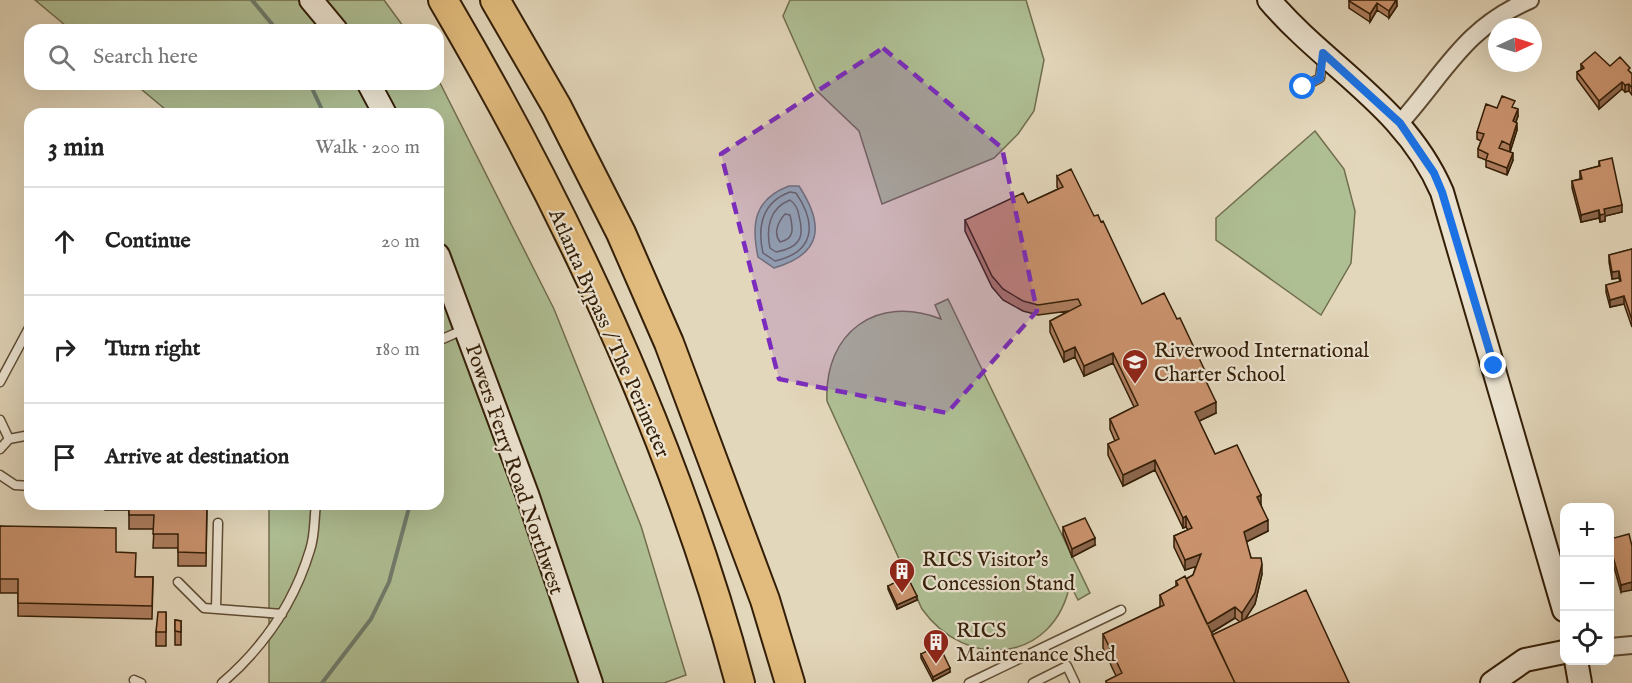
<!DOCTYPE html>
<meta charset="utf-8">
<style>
body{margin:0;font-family:"IM FELL English",serif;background:#f6f6f6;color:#222}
.controls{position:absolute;right:18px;bottom:18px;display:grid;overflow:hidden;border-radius:12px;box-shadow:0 6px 24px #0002}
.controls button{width:54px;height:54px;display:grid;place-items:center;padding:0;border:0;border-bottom:2px solid #e0e0e0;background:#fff;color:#222;font:30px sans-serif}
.compass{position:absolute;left:1488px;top:18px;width:54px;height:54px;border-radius:50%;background:#fff;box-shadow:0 6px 24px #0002;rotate:86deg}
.stop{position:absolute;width:18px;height:18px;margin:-14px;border:4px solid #1a73e8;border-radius:50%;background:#fff}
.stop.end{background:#1a73e8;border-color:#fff;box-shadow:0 2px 6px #0008}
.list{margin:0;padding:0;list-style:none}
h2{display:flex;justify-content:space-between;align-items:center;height:78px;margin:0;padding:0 24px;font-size:26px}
h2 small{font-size:20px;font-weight:400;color:#767676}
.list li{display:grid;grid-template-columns:39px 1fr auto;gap:18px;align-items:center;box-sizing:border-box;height:108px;padding:0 24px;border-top:2px solid #e0e0e0}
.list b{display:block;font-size:22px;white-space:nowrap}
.list em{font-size:20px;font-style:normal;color:#767676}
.icon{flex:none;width:33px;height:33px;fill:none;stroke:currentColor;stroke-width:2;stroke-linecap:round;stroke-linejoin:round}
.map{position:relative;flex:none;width:1632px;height:683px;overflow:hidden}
.search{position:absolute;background:#fff;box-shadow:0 6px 24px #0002;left:24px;top:24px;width:420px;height:66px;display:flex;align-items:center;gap:15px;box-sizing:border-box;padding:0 21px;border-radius:18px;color:#767676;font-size:22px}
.panel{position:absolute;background:#fff;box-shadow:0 6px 24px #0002;left:24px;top:108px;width:420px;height:402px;border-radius:18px}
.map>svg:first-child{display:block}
</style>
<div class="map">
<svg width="1632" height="683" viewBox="0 0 1632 683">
<rect width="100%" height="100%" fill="#e3d7bb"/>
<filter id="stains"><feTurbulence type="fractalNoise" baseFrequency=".00333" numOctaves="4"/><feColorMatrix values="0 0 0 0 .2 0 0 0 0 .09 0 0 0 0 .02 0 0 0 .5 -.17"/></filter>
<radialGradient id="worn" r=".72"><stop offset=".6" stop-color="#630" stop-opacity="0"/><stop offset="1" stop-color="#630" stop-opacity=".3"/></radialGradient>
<path fill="#afbf94" stroke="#716e4e" stroke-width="1.5" d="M35,0h349l22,30h-335z
M790,0h236l18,60 -10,51 -16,23 -24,24 -112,46 -23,-73 -43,-41 -33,-74z
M438,79l116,230 87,217 45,149 -22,8h-395v-179h169v-390h-267l-36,-30h303z
M1315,131l29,38 11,42 -4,52 -30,52 -105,-75v-22z
M948,299l142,294 -12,7 -8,-16c-16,79 -104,87 -148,25l-95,-208c-3,-69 50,-107 114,-82l-6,-14z"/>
<path fill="#95bab0" stroke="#6e7c6c" stroke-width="1.5" d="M789,186h10c26,40 23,68 -25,82l-16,-11c-7,-33 -4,-58 31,-71z"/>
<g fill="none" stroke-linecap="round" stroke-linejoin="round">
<path stroke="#646c5c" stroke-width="1.5" d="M790,192l6,1c21,31 19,59 -21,68l-12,-8c-6,-26 -1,-51 27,-61z
M790,200c6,4 8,9 9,16 6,22 0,32 -23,36l-6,-4c-4,-19 -1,-40 20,-48z
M785,214l5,1c3,13 5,24 -10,27 -7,-9 -2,-20 5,-28z"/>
<path stroke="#6e7c6c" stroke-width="4" d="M252,0l25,30
M310,84l14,30
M322,683l49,-64 18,-37 21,-78"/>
<g stroke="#5f4c34" stroke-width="11">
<path id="lane" d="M1303,87l17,-9 3,-22
M438,341l27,-12
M0,382l30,-56
M0,420l9,19
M0,449l9,-10 21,-4
M0,475l15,10 15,1
M178,582l26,26 78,6
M216,609l2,-86
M134,680l7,3
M222,683c42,-36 72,-80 88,-133 5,-14 4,-31 6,-46
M969,683l152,-73
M1033,683l34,-17 8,17"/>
</g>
<g stroke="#5f4c34" stroke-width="20">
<path id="street" d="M1400,123c45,-50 64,-95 130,-123
M1610,647l22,-2"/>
</g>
<g stroke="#331e07" stroke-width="26">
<path id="secondary" d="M311,0l25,30
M1269,0c58,68 136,106 173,192l122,418
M369,84l16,30
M438,255l89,239 64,189
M1576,660l4,23
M1492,683l33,-23 39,-8"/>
</g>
<g stroke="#331e07" stroke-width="32">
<path id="highway" d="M443,0c126,214 233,443 297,683
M495,0l62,107 64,126 48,110 96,257 25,83"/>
</g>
<use href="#lane" stroke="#ede5d3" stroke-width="8"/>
<use href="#street" stroke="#ede5d3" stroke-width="16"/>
<use href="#secondary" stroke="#ede5d3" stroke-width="22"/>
<use href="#highway" stroke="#e2bc7e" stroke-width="28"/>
</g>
<path fill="#ae7e5f" stroke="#331e07" stroke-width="1.5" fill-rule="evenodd" d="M1397,0v6l-8,12 -12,-8 -7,12 -21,-14v-7z
M1581,64l29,2 20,6 2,2v21l-3,-4 -4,1 -3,-3 -23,20 -22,-30v-7l4,-2z
M1497,108h18l3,8 -2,6 1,8 -7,22 3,8 -6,15 -21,-8v-7l-8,-3v-8l3,-8 -4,-2v-7z
M1599,161l23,51 -17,4v5l-5,1 -1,-4 -18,4 -9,-34v-7l8,-2v-8l19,-5z
M1057,176l37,40 48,88 65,80 9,29 -17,8 16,33 46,51 7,26 -22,11 5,16 11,16 -7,30 -10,15 104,64h-243v-2l10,-5 -13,-28v-14l57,-27v-12l16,-8v-6l10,-2 7,-4 3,-9 -11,4 -11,-23v-11l14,-6 -2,-3 -3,1 -28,-58 -32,16 -15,-31v-11l7,-3 -5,-12v-10l24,-12 -21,-44 -29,13 -9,-19 -11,5 -14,-30v-11l19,-10 -31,4 -15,-4 -20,-11 -11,-13 -27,-56v-11l63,-17 30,-14 -1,-2zM1235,618l5,4 -28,13 -1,-2z
M1632,249v78l-8,-23 -14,3 -4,-15v-7l14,-3 -1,-4 -7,1 -3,-17v-7z
M105,504h102l-1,62h-28v-18h-25l1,-19h-25v-19h-24z
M0,526l116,26 19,25h18l-1,42 -134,-3v-23h-18z
M1063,527l32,18 -23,12 -9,-23z
M1610,539l22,7 -11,46 -11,-39z
M888,586l29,14 -20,9 -9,-20z
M166,612v34h-10v-14z
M175,620l6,1v24h-6z
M921,654l29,18 -17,9 -12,-23z"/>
<path fill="#8d674d" stroke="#331e07" stroke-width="1.5" d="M1396,0l1,6 -8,12v-7z
M1377,3v7l-7,12v-8z
M1622,82v7l-23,20v-8z
M1629,84v7l-4,1v-7z
M1518,109v7l-5,13v-8z
M1517,123v7l-7,22v-7z
M1513,153v7l-6,15v-7z
M1622,205v7l-17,4v5l-5,1v-7l4,-6z
M1599,210v8l-18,4v-7z
M1619,271v7l-7,1v-7z
M1624,296v8l-14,3v-7z
M1075,347v10l-11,5v-10z
M1113,353v10l-29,13v-10z
M1216,402v11l-21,10v-11z
M1155,460v10l-32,16v-11z
M1261,495v10l-4,2v-10z
M1186,516v11l-3,1v-10z
M1268,520v11l-24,12v-11z
M1095,538v7l-23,12v-8z
M1201,554v11l-16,5v-10z
M1262,564v10l-7,30 -13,20v-11z
M1632,582v8l-11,2v-7z
M917,596v4l-20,9v-4z
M1235,607v11l-28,17v-11z
M950,668v4l-17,9v-4z"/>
<path fill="#ca936e" stroke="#331e07" stroke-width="1.5" d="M1349,0h47l-7,11 -12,-8 -7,11 -21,-13z
M1595,52l15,14 10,-9 10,11 -2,2 4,4v14l-3,-4 -4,1 -3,-3 -23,19 -22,-29 7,-4 -3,-4z
M1502,96l13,5 -3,6 6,2 -5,12 4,2 -7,22 -8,-4 -3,7 14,5 -6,15 -21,-8 2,-6 -10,-5 6,-15 -7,-2 9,-28 11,4z
M1612,158l10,47 -18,4 1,5 -5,1 -1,-5 -18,5 -9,-34 10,-2 -2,-8 20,-5 -1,-5z
M1071,169l23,47 4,-1 3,7 2,-1 39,83 22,-11 13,26 3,-1 27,57 -3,2 12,25 -21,10 20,42 22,-9 24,50 -4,2 11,23 -24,12 7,26h10l1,6 -7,29 -13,20 -7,-6 -28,17 -21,-45 7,-4 8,-21 -16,6 -11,-24 18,-8 -6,-12 -3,2 -28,-58 -32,15 -15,-31 11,-5 -9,-20 28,-14 -25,-52 -29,13 -9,-19 -11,5 -14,-31 31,-16 -3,-6 -40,6 -15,-4 -20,-12 -11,-13 -27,-56 58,-27 5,10 35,-16 -6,-11z
M1632,249v71l-8,-24 -14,4 -4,-15 15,-4 -2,-10 -7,1 -3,-17z
M129,504h78l-1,49 -28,-1v-18h-25l1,-19h-25z
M1085,518l10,20 -23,11 -9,-22z
M0,526l116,2v24l20,1 -1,24h18l-1,29 -134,-3v-24h-18z
M1629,534l3,12v36l-11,3 -11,-39v-7z
M907,576l10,20 -20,9 -9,-19z
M1185,576l50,107h-128l-1,-2 16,-8 -19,-39 61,-29 -4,-10 18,-10 -2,-4z
M1306,590l43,93h-114l-23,-48z
M158,612h8v20h-10z
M175,620l6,1v11l-6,-1z
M939,645l11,23 -17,9 -12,-23z"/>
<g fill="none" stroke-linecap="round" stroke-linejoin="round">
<path stroke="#1a73e8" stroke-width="8" d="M1303,87l17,-9 3,-25 77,70 34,50 8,19 52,174"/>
</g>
<path fill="#7b2cbf" fill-opacity="0.2" stroke="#7b2cbf" stroke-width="4.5" stroke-dasharray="12 8" stroke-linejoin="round" d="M883,48l119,100 35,163 -90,102 -168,-34 -58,-225z"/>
<defs>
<g id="school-pin" transform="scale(1.35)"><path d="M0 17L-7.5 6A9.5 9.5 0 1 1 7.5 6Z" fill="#8f2418" stroke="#ede5d3"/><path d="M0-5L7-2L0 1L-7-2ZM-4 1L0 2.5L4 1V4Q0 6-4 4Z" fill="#fff"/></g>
<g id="building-pin" transform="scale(1.35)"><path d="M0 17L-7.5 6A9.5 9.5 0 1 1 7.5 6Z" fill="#8f2418" stroke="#ede5d3"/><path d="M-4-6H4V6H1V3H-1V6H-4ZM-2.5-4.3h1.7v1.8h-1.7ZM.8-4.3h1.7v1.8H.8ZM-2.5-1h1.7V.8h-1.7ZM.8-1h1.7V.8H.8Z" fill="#fff"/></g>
</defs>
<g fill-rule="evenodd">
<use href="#school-pin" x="1135" y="362"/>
<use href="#building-pin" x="902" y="571"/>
<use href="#building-pin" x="936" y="642"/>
</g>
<g text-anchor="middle" stroke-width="4.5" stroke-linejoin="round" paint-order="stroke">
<g font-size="21" fill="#331e07" stroke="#ede5d3">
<text transform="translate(610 333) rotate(66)" y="7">Atlanta Bypass / The Perimeter</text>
<text transform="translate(515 469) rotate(71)" y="7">Powers Ferry Road Northwest</text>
</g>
<g font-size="21" fill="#331e07" stroke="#ede5d3" text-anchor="start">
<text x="1154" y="357">Riverwood International<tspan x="1154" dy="24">Charter School</tspan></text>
<text x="922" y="566">RICS Visitor's<tspan x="922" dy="24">Concession Stand</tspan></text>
<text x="956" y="637">RICS<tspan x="956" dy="24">Maintenance Shed</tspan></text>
</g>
</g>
<rect width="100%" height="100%" filter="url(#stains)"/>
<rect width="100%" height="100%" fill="url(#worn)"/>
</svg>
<div class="controls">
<button>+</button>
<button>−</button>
<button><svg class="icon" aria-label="locate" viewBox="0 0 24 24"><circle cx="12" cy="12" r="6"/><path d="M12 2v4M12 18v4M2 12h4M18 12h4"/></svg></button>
</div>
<svg class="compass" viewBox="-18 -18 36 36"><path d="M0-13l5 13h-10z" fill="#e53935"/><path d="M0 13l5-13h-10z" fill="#767676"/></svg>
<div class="stop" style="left:1303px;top:87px"></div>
<div class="stop end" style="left:1494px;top:366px"></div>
<div class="search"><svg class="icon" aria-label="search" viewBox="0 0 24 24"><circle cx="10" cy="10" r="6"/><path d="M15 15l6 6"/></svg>Search here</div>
<section class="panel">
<h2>3 min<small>Walk · 200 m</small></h2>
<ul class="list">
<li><svg class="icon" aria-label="ahead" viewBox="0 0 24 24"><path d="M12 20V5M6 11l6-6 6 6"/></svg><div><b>Continue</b></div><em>20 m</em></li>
<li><svg class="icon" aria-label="right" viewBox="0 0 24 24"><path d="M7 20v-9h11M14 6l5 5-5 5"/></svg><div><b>Turn right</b></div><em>180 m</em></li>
<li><svg class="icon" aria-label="arrive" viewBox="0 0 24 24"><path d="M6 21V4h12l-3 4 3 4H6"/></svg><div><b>Arrive at destination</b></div></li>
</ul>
</section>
</div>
